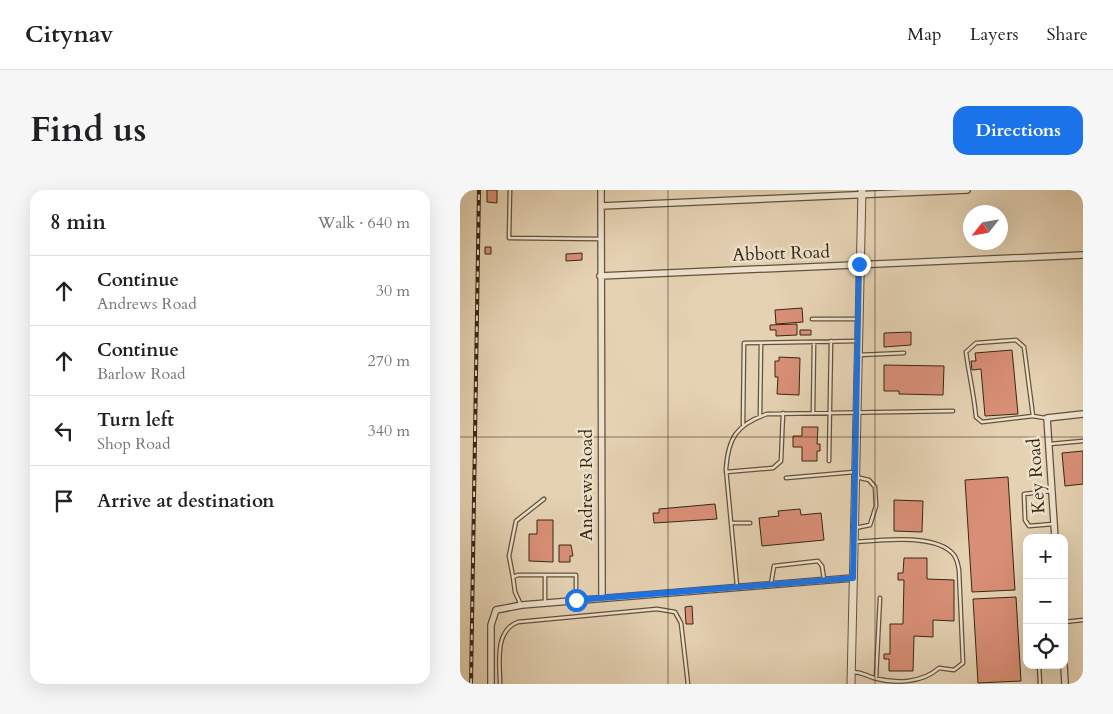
<!DOCTYPE html>
<meta charset="utf-8">
<style>
body{margin:0;font-family:Cardo,serif;background:#f6f6f6;color:#202124}
.controls{position:absolute;right:15px;bottom:15px;display:grid;overflow:hidden;border-radius:10px;box-shadow:0 5px 20px #0002}
.controls button{width:45px;height:45px;display:grid;place-items:center;padding:0;border:0;border-bottom:1px solid #e0e0e0;background:#fff;color:#202124;font:25px sans-serif}
.compass{position:absolute;left:503px;top:15px;width:45px;height:45px;border-radius:50%;background:#fff;box-shadow:0 5px 20px #0002;rotate:239deg}
.stop{position:absolute;width:15px;height:15px;margin:-11px;border:4px solid #1a73e8;border-radius:50%;background:#fff}
.stop.end{background:#1a73e8;border-color:#fff;box-shadow:0 1px 5px #0008}
.list{margin:0;padding:0;list-style:none}
h2{display:flex;justify-content:space-between;align-items:center;height:65px;margin:0;padding:0 20px;font-size:21px}
h2 small{font-size:16px;font-weight:400;color:#757577}
.list li{display:grid;grid-template-columns:32px 1fr auto;gap:15px;align-items:center;box-sizing:border-box;height:70px;padding:0 20px;border-top:1px solid #e0e0e0}
.list b{display:block;font-size:19px;white-space:nowrap}
.list p{margin:0;font-size:16px;white-space:nowrap;color:#757577}
.list em{font-size:16px;font-style:normal;color:#757577}
.icon{flex:none;width:28px;height:28px;fill:none;stroke:currentColor;stroke-width:2;stroke-linecap:round;stroke-linejoin:round}
.map{position:relative;flex:none;width:623px;height:494px;overflow:hidden;border-radius:15px}
header{display:flex;align-items:center;gap:30px;box-sizing:border-box;height:70px;padding:0 25px;background:#fff;border-bottom:1px solid #e0e0e0}
header strong{font-size:24px}
nav{display:flex;gap:28px;margin-inline-start:auto;font-size:18px}
.intro{display:flex;align-items:center;justify-content:space-between;box-sizing:border-box;height:120px;padding:0 30px}
h1{margin:0;font-size:35px}
.button{padding:12px 22px;border-radius:15px;background:#1a73e8;color:#fff;font-size:18px;font-weight:700}
main{display:flex;gap:30px;padding:0 30px}
aside{flex:1;background:#fff;border-radius:15px;box-shadow:0 5px 20px #0002}
.map>svg:first-child{display:block}
</style>
<header>
<strong>Citynav</strong>
<nav><a>Map</a><a>Layers</a><a>Share</a></nav>
</header>
<div class="intro"><h1>Find us</h1><a class="button">Directions</a></div>
<main>
<aside>
<h2>8 min<small>Walk · 640 m</small></h2>
<ul class="list">
<li><svg class="icon" aria-label="ahead" viewBox="0 0 24 24"><path d="M12 20V5M6 11l6-6 6 6"/></svg><div><b>Continue</b><p>Andrews Road</p></div><em>30 m</em></li>
<li><svg class="icon" aria-label="ahead" viewBox="0 0 24 24"><path d="M12 20V5M6 11l6-6 6 6"/></svg><div><b>Continue</b><p>Barlow Road</p></div><em>270 m</em></li>
<li><svg class="icon" aria-label="left" viewBox="0 0 24 24"><path d="M17 20v-9H6M10 6l-5 5 5 5"/></svg><div><b>Turn left</b><p>Shop Road</p></div><em>340 m</em></li>
<li><svg class="icon" aria-label="arrive" viewBox="0 0 24 24"><path d="M6 21V4h12l-3 4 3 4H6"/></svg><div><b>Arrive at destination</b></div></li>
</ul>
</aside>
<div class="map">
<svg width="623" height="494" viewBox="0 0 623 494">
<rect width="100%" height="100%" fill="#e5d2b3"/>
<filter id="stains"><feTurbulence type="fractalNoise" baseFrequency=".004" numOctaves="4"/><feColorMatrix values="0 0 0 0 .2 0 0 0 0 .09 0 0 0 0 .02 0 0 0 .5 -.17"/></filter>
<radialGradient id="worn" r=".72"><stop offset=".6" stop-color="#630" stop-opacity="0"/><stop offset="1" stop-color="#630" stop-opacity=".3"/></radialGradient>
<path fill="#d98f77" stroke="#362712" d="M27,0h10v13l-10,-1z
M25,57h6v7h-6z
M122,63v7l-16,1v-7z
M342,118l1,14 -27,2 -1,-14z
M337,134v11l-21,1v-6h-6v-5z
M340,140h11v5h-11z
M451,142v13l-27,2v-14z
M552,160l6,64 -33,2 -4,-47 -9,1 -1,-9h5l-1,-8z
M319,167l21,1 -1,37 -22,-1 1,-17h-3v-16h4z
M424,175l60,1 -1,29 -44,-1v-3h-15z
M342,237h16l-1,17h3v7h-3v10h-15v-14h-9v-11h9z
M623,261v33l-18,2 -3,-33z
M548,287l7,113 -43,2 -7,-112z
M434,310l29,1 -1,31 -28,-1z
M255,314l2,15 -63,4 -1,-10h6v-4z
M340,319l1,6 20,-2 3,27 -62,6 -3,-28 20,-2 -1,-5z
M77,330h16v42l-24,-1v-27h8z
M99,355h12l2,11h-3v6h-11z
M444,368h23v21l27,1v41l-21,-1v17l-19,-1 -1,35h-24v-12h-5v-5h6v-30h13l1,-44h-6v-7h5z
M556,407l5,84 -43,2 -5,-84z
M232,416l1,18h-7l-1,-17z"/>
<g fill="none" stroke-linecap="round" stroke-linejoin="round">
<g stroke="#62523a" stroke-width="5">
<path id="service" d="M50,0l-1,48 91,1
M352,129h45
M399,165l45,-2
M353,223l1,-71
M300,226l1,-73
M573,226l-9,-69 -8,-7 -40,3 -10,9c3,23 8,42 10,65l6,5 51,-6 12,2
M283,234l1,-81 114,-2
M590,254l33,-3
M369,271l2,-120
M266,282l47,-4 8,-7 2,-48
M326,288l68,-6
M591,301l-27,3 1,26 4,6 24,-2
M271,333h19
M395,338l15,-3 6,-19 -1,-19 -6,-7 -13,-3
M53,387l-4,-21 7,-35 28,-22
M311,394l3,-18 44,-5 4,5 2,13
M277,396l-11,-117c2,-31 11,-45 41,-55l186,-3
M85,412v-26
M61,415l-6,-13 -2,-15 5,-2h58v24
M604,432l19,-2
M579,475l1,19
M392,482c11,0 12,3 22,6 22,6 48,5 65,-10l15,2 9,-7 -4,-93c-1,-6 -2,-11 -5,-15 -17,-22 -74,-15 -99,-13
M416,488l4,-80
M40,494c0,-21 -6,-53 18,-62l139,-13 18,3 6,11 7,61"/>
</g>
<g stroke="#62523a" stroke-width="8">
<path id="minor" d="M141,0l1,408
M141,16l366,-16
M140,86l483,-21
M595,348l-8,-120 36,-4
M604,475l1,19
M31,494v-59l5,-15 26,-5 331,-27"/>
</g>
<g stroke="#62523a" stroke-width="9">
<path id="tertiary" d="M391,494l11,-494"/>
</g>
<use href="#service" stroke="#eee2ce" stroke-width="2.5"/>
<use href="#minor" stroke="#eee2ce" stroke-width="5.5"/>
<use href="#tertiary" stroke="#eee2ce" stroke-width="7"/>
<g stroke="#362712" stroke-width="4">
<path id="rail" d="M11,494l8,-494"/>
</g>
<use href="#rail" stroke="#eee2ce" stroke-width="2" stroke-dasharray="5.5" stroke-linecap="butt"/>
</g>
<g fill="none" stroke-linecap="round" stroke-linejoin="round">
<path stroke="#1a73e8" stroke-width="6" d="M116,410l277,-22 6,-314"/>
</g>
<path fill="none" stroke="#362712" stroke-width="1" stroke-opacity="0.55" d="M208,0v494M415,0v494M0,247h623"/>
<g text-anchor="middle" stroke-width="5" stroke-linejoin="round" paint-order="stroke">
<g font-size="18" fill="#362712" stroke="#eee2ce">
<text transform="translate(321 63) rotate(-2)" y="6">Abbott Road</text>
<text transform="translate(576 286) rotate(-94)" y="6">Key Road</text>
<text transform="translate(126 295) rotate(-90)" y="6">Andrews Road</text>
</g>
</g>
<rect width="100%" height="100%" filter="url(#stains)"/>
<rect width="100%" height="100%" fill="url(#worn)"/>
</svg>
<div class="controls">
<button>+</button>
<button>−</button>
<button><svg class="icon" aria-label="locate" viewBox="0 0 24 24"><circle cx="12" cy="12" r="6"/><path d="M12 2v4M12 18v4M2 12h4M18 12h4"/></svg></button>
</div>
<svg class="compass" viewBox="-18 -18 36 36"><path d="M0-13l5 13h-10z" fill="#e53935"/><path d="M0 13l5-13h-10z" fill="#757577"/></svg>
<div class="stop" style="left:116px;top:410px"></div>
<div class="stop end" style="left:399px;top:74px"></div>
</div>
</main>
